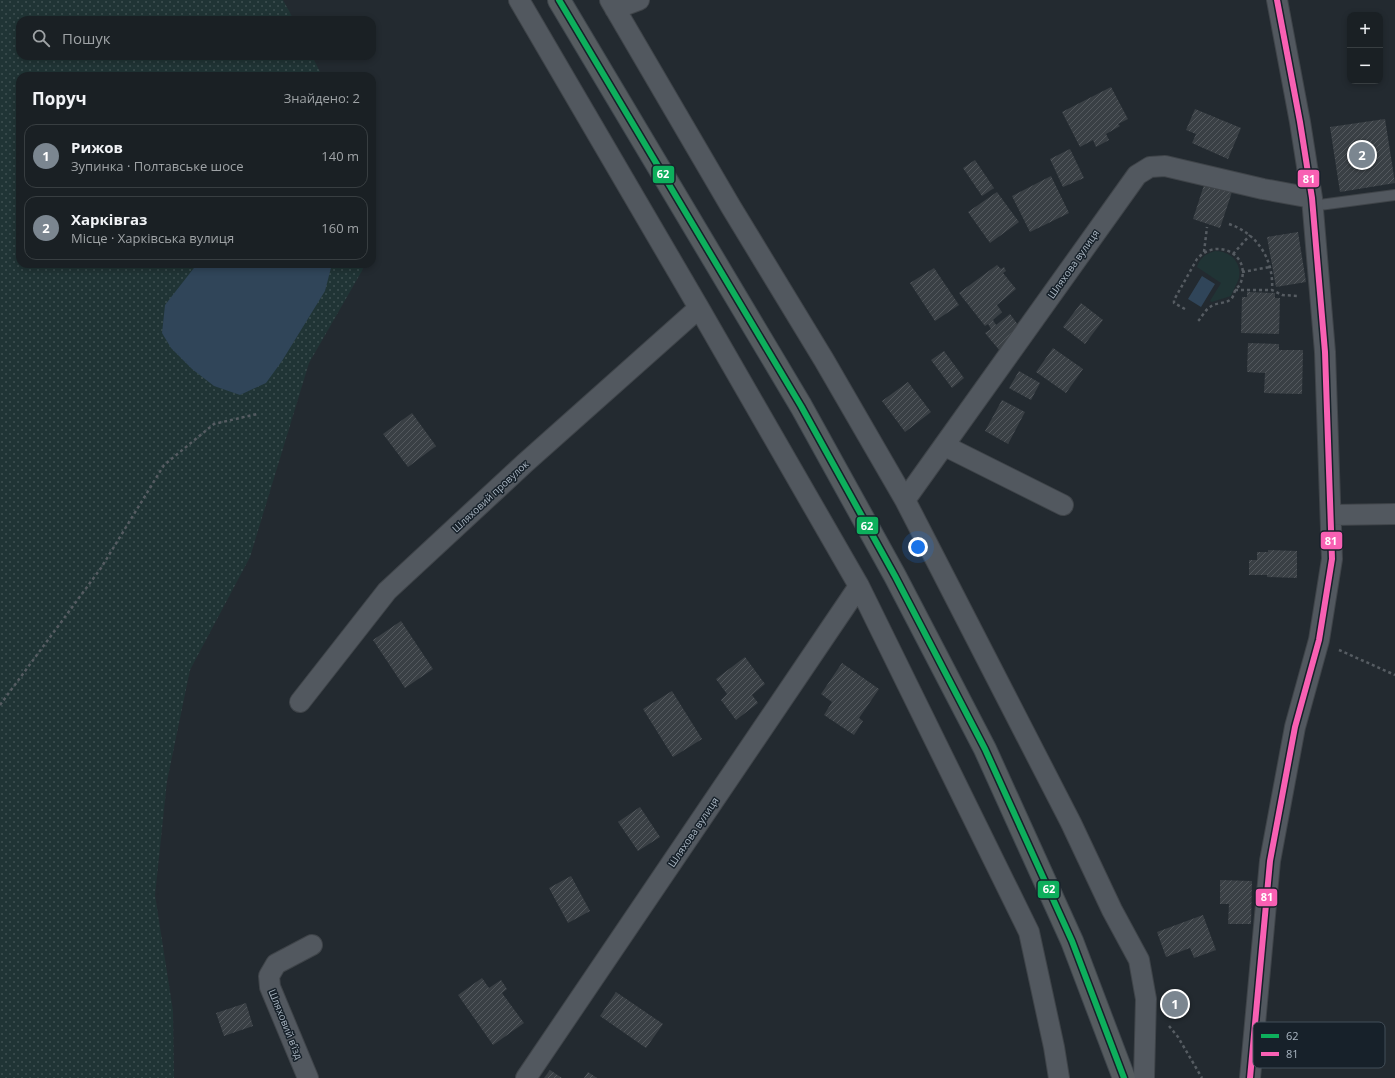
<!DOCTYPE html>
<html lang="uk">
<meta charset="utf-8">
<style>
body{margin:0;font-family:"Open Sans",sans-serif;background:#272d31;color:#f1f3f6}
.controls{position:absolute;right:12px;top:12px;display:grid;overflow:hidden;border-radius:8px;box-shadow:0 2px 6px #0003}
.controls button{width:36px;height:36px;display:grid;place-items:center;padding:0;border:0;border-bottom:1px solid #383e41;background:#1a2024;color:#f1f3f6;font:20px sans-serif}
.you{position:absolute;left:918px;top:547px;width:14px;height:14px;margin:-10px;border:3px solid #fff;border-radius:50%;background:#1a73e8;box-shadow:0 0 0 6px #1a73e833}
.badge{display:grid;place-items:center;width:26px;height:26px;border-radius:50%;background:#7b8690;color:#fff;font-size:13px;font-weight:700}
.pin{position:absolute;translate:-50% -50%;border:2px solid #fff;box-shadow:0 1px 4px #0006}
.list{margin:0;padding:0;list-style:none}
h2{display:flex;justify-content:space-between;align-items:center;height:52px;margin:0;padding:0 16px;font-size:17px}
h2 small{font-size:13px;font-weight:400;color:#9fa3a6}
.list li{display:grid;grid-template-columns:26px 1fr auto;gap:12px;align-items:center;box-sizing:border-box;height:64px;margin:0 8px 8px;padding:0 8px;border:1px solid #383e41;border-radius:12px}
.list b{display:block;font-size:15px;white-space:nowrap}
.list p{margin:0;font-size:13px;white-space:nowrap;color:#9fa3a6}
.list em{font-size:13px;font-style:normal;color:#9fa3a6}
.icon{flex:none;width:22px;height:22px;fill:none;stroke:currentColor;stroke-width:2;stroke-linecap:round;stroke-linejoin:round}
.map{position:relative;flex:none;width:1395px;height:1078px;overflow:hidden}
.search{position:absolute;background:#1a2024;box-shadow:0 2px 6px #0003;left:16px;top:16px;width:360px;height:44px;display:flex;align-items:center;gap:10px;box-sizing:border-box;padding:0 14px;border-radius:12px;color:#9fa3a6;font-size:15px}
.panel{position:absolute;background:#1a2024;box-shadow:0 2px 6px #0003;left:16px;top:72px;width:360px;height:196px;border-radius:12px}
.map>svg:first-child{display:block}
</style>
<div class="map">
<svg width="1395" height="1078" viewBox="0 0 1395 1078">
<defs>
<pattern id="park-dots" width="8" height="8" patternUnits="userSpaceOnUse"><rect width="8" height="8" fill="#203435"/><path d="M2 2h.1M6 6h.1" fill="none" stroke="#3e4f51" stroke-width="1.8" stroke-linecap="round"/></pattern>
<pattern id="building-hatch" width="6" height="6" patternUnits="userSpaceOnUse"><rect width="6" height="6" fill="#3a4045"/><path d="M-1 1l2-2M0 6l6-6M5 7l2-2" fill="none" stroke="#54595e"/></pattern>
</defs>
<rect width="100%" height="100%" fill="#232a30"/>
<path fill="#203435" d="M1215,251c15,0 27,11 24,27 -2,6 -6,12 -8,18l-19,6 -2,-1 11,-18 -24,-16c3,-9 8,-13 18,-16z"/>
<path fill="url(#park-dots)" d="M0,0h283l11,20h-274v36h292l10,20h-302v188h342l1,5 -54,94 -59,194 -60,113 -23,111 -12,114 18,116 1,67h-174z"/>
<path fill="#304559" d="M197,264h135l-7,27 -43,70 -16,22 -26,12 -26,-9 -22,-17 -21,-21 -9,-15 3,-28z
M1202,276l13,8 -14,23 -13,-8z"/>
<path fill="url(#building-hatch)" d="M1111,87l17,32 -10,5 2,2 -14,8 3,6 -13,7 -3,-7 -13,7 -18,-35z
M1195,109l46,19 -13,31 -36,-16 4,-9 -10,-4z
M1385,119l10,64 -55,9 -10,-65z
M1070,149l14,29 -21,9 -13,-28z
M975,160l19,28 -12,8 -19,-28z
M1051,176l18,37 -39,19 -18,-36z
M1205,182l27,10 -12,36 -27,-9z
M997,192l22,30 -29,21 -22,-31z
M1298,232l8,50 -30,5 -9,-50z
M997,265l4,4 3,-2 2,4 -3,2 13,16 -19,16 5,7 -9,8 3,5 14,-11 9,12 -19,25 -15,-18 6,-4 -3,-5 -3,2 -26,-33z
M934,268l25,37 -24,16 -25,-38z
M1247,292l28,1v5h5l-1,36 -38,-1 1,-36h5z
M1081,303l22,17 -18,24 -22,-17z
M1248,343l31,1v6h24l-1,44 -38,-1 1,-20 -18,-1z
M1053,348l30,21 -17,24 -30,-21z
M944,351l20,27 -12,10 -21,-28z
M1019,371l21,12 -9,17 -22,-12z
M908,382l23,30 -26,20 -23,-31z
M1002,400l23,12 -17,32 -23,-13z
M412,413l24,33 -28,21 -25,-33z
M1268,550l29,1v27l-30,-1v-2h-18v-15h8v-8h11z
M401,621l32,48 -28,19 -32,-48z
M745,657l20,27 -13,11 6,8 -22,17 -15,-20 6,-6 -11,-15z
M842,663l37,26 -20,29 4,3 -9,14 -30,-20 8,-13 -11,-8z
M672,691l30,48 -29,18 -30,-48z
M640,807l20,30 -22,14 -20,-29z
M571,876l19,35 -22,12 -19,-35z
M1220,880l32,1 -1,43h-23l1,-20h-9z
M1203,915l13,35 -22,8 -4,-10 -24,9 -9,-25z
M482,978l7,10 12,-8 6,9 -5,4 22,30 -31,22 -35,-50z
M616,992l47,32 -17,24 -46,-32z
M246,1003l7,23 -29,10 -8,-23z
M550,1070l12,8h-18z
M588,1072l9,6h-13z"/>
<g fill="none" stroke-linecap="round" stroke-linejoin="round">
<g stroke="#3f4449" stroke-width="12">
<path id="service" d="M1312,206l83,-11"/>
</g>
<g stroke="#3f4449" stroke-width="22">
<path id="minor" d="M519,0l180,308 160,278 170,346 25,115 5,31
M610,0l121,207 93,153 81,140 166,323 41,87 27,50 7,39 -2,79
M615,9l24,-9
M945,446l118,59
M905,500l232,-325 13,-8 15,-1 98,23 49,9
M1332,515l63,-1
M300,702l87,-111 138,-128 174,-155
M308,1078l-38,-91 -1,-11 7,-12 36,-19
M526,1078l333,-492
M1250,1078l20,-217 25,-134 24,-87 13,-81 -7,-207 -13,-154 -12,-76 -23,-122"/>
</g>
<g stroke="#3f464c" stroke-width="24">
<path id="trunk" d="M559,0l242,406 94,170 90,173 87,192 52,137"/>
</g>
<path stroke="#565c62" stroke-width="2.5" stroke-dasharray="3 3" stroke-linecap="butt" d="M1229,224c29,10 45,36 43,66
M1204,252l3,-25
M1233,254l17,-19
M1242,272l28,-5
M1235,290h37l10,5 16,1
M1185,309l-11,-6v-3l23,-41c19,-22 54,-5 44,23 -1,3 -3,5 -5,7 -2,3 -2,6 -4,9 -4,6 -16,4 -22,9 -5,3 -8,10 -12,14
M1339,650l56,25
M0,705l101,-137 63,-103 50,-41 43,-10
M1169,1026l9,11 24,41"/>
<use href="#service" stroke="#52585f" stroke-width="10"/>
<use href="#minor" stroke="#52585f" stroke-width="20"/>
<use href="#trunk" stroke="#565c60" stroke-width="22"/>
<g stroke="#17212a" stroke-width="9">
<path id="bus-1" d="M559,0l242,406 94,170 90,173 87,192 52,137"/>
</g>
<g stroke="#17212a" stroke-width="9">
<path id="bus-2" d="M1250,1078l20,-217 25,-134 24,-87 13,-81 -7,-207 -13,-154 -12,-76 -23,-122"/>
</g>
<use href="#bus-1" stroke="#0daf5c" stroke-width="6"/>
<use href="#bus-2" stroke="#f860b3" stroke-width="6"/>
</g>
<g text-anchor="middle" stroke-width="3" stroke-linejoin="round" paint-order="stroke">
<g font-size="10" fill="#abb7c3" stroke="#17212a">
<text transform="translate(1073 264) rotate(-55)" y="4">Шляхова вулиця</text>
<text transform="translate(490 496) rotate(-43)" y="4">Шляховий провулок</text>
<text transform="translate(693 832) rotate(-56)" y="4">Шляхова вулиця</text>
<text transform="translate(286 1024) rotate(68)" y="4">Шляховий в’їзд</text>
</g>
</g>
<rect x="1253" y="1022" width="132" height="46" rx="6" fill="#17212a" stroke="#434e58" stroke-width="1"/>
<rect x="1261" y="1034" width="18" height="4" fill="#0daf5c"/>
<rect x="1261" y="1052" width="18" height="4" fill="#f860b3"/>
<g font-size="11" fill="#abb7c3">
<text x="1286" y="1040">62</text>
<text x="1286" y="1058">81</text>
</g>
<g stroke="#17212a" stroke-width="1.5">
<rect x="652" y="165" width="23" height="19" rx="4" fill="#0daf5c"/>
<rect x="1297" y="169" width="23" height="19" rx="4" fill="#f860b3"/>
<rect x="856" y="516" width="23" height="19" rx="4" fill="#0daf5c"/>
<rect x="1320" y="531" width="23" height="19" rx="4" fill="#f860b3"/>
<rect x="1037" y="880" width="23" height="19" rx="4" fill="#0daf5c"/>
<rect x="1255" y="888" width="23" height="19" rx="4" fill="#f860b3"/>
</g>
<g font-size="11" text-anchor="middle" font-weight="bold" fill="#fff">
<text x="663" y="178">62</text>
<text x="1309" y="183">81</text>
<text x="867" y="530">62</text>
<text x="1331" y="545">81</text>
<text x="1049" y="893">62</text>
<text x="1267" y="901">81</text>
</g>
</svg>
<div class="controls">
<button>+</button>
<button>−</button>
</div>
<div class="you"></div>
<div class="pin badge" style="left:1175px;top:1004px">1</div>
<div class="pin badge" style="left:1362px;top:155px">2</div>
<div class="search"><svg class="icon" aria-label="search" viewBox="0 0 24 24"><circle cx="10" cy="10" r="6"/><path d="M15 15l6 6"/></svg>Пошук</div>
<section class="panel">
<h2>Поруч<small>Знайдено: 2</small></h2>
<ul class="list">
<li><span class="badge">1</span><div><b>Рижов</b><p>Зупинка · Полтавське шосе</p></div><em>140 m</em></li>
<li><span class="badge">2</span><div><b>Харківгаз</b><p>Місце · Харківська вулиця</p></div><em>160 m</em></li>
</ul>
</section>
</div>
